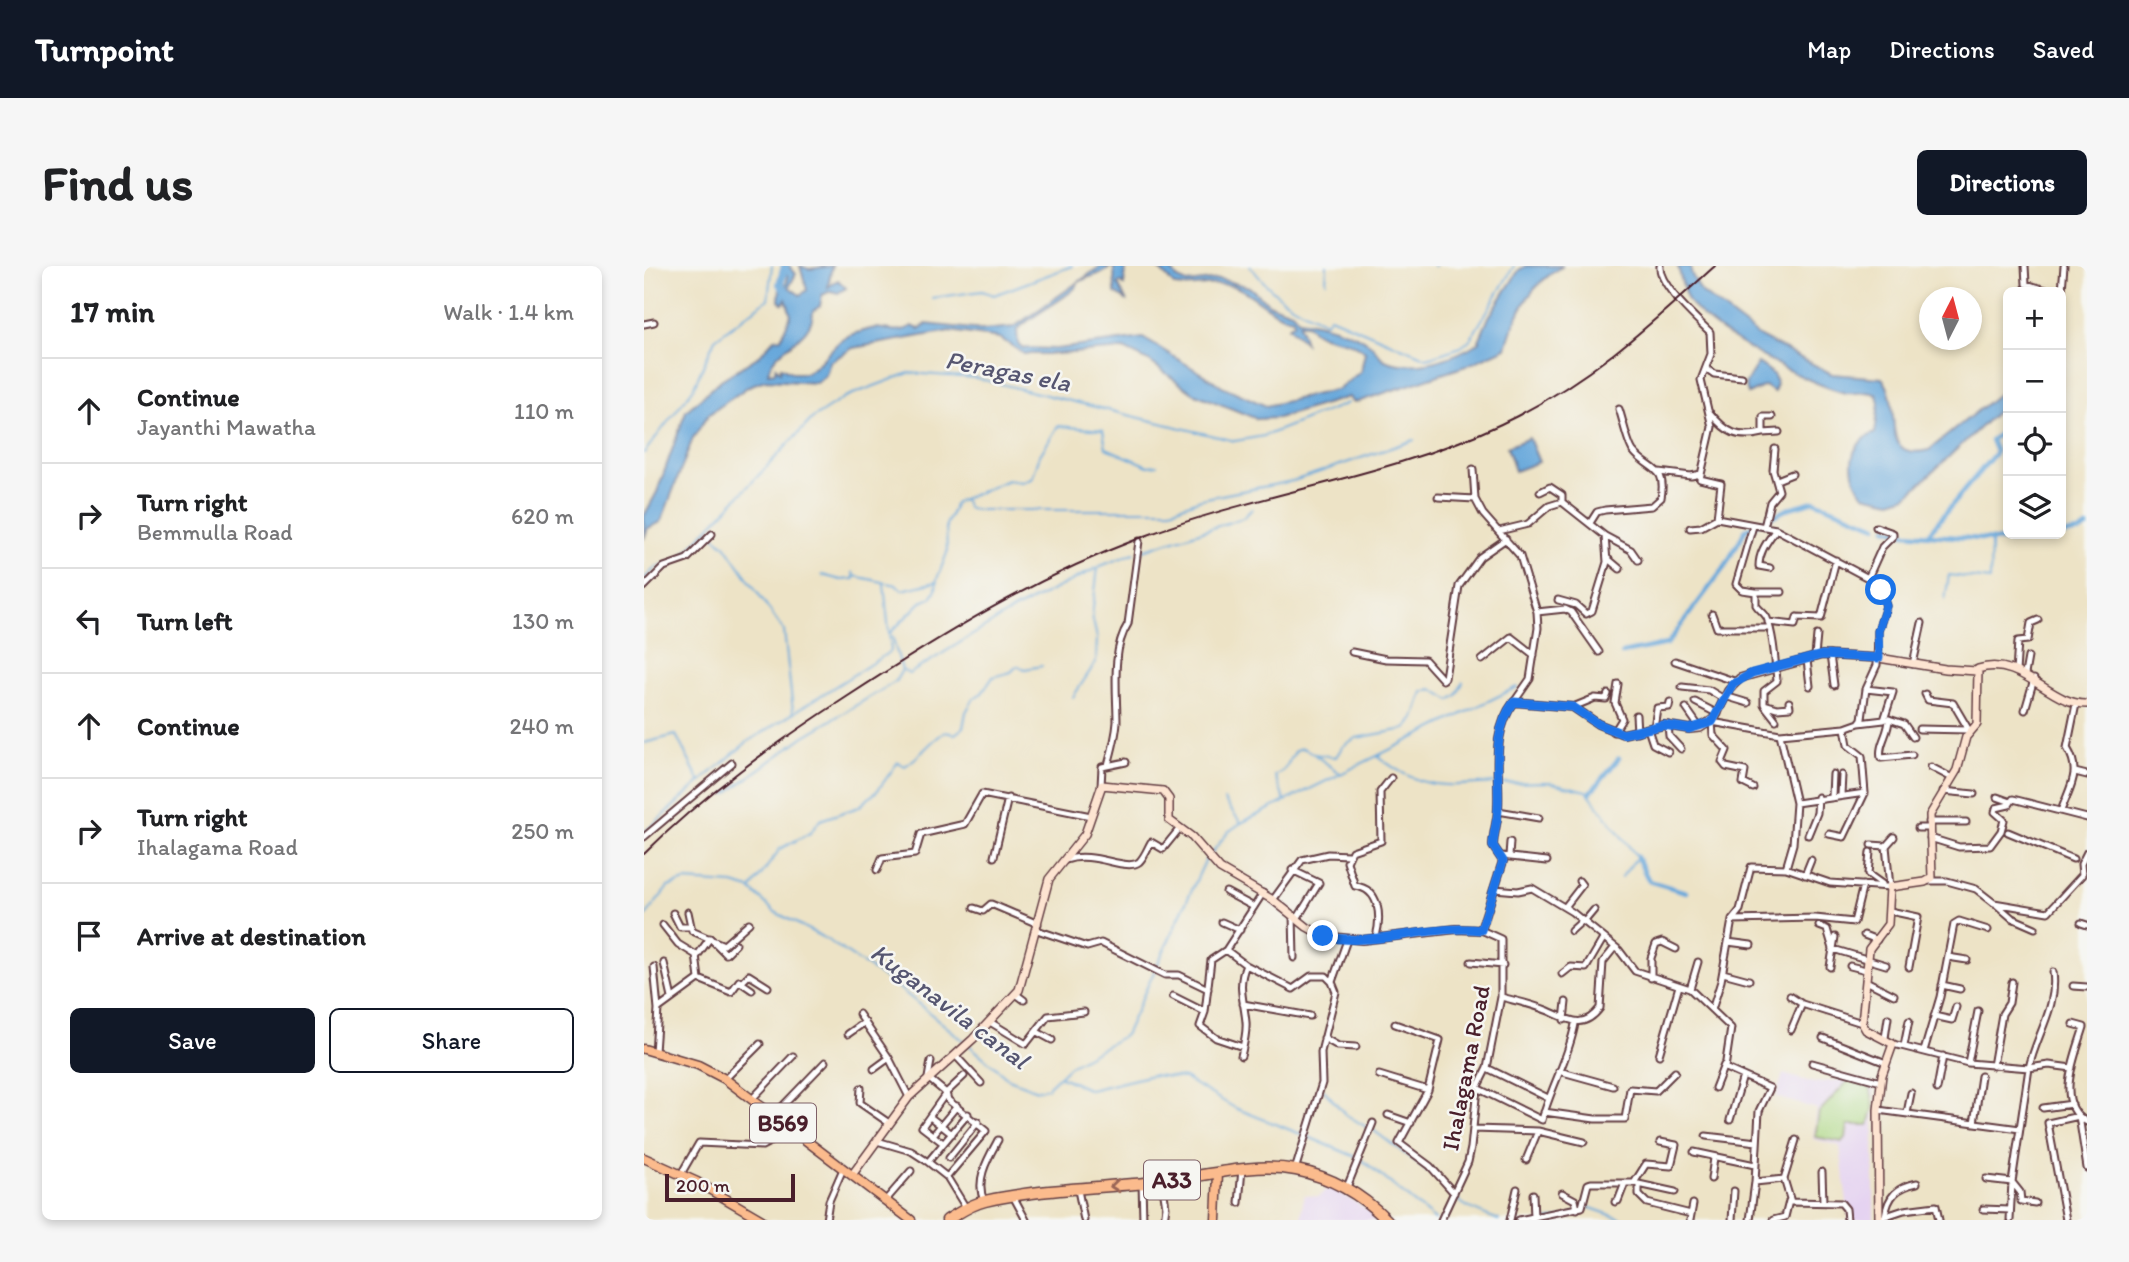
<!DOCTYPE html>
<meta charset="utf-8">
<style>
body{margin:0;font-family:Itim,sans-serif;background:#f6f6f6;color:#202124}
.controls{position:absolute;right:21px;top:21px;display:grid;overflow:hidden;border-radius:10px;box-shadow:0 4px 10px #0003}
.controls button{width:63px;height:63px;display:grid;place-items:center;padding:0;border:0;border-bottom:2px solid #e0e0e0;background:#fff;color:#202124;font:35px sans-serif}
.compass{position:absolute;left:1275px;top:21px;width:63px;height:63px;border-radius:50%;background:#fff;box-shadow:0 4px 10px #0003;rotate:6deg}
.scale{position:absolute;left:21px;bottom:18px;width:130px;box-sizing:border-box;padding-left:7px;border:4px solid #4a1f2b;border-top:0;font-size:19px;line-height:24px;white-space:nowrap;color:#4a1f2b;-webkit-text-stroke:5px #f6f6f2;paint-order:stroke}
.stop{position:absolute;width:21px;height:21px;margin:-16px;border:5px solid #1a73e8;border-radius:50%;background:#fff}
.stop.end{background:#1a73e8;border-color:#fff;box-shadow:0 2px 7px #0008}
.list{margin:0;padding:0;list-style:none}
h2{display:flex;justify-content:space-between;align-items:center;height:91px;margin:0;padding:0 28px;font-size:30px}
h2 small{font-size:23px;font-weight:400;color:#757577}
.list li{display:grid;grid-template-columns:46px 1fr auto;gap:21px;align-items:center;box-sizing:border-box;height:105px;padding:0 28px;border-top:2px solid #e0e0e0}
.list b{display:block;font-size:26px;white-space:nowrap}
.list p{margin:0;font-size:23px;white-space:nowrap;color:#757577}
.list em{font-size:23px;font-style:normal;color:#757577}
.actions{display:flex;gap:14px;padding:21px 28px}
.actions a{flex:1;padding:16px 0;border:2px solid #111827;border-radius:10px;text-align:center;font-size:24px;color:#111827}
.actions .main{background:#111827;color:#fff}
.icon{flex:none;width:38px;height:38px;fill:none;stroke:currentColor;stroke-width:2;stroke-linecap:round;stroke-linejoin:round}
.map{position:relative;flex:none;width:1443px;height:954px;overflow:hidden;border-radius:10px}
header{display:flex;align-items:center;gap:42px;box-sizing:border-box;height:98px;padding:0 35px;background:#111827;color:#fff}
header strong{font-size:33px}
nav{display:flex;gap:38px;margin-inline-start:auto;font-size:24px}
.intro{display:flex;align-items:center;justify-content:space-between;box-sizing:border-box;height:168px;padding:0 42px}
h1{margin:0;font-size:49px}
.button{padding:18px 32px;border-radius:10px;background:#111827;color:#fff;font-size:24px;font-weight:700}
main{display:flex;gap:42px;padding:0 42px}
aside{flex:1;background:#fff;border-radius:10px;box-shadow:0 4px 10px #0003}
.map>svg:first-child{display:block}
</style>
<header>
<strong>Turnpoint</strong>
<nav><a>Map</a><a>Directions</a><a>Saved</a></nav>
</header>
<div class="intro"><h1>Find us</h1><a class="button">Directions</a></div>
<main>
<aside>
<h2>17 min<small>Walk · 1.4 km</small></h2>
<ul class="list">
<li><svg class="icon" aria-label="ahead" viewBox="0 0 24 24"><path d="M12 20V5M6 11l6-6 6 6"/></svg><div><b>Continue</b><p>Jayanthi Mawatha</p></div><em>110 m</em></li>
<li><svg class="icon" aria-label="right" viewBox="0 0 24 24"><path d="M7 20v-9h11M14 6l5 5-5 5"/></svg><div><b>Turn right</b><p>Bemmulla Road</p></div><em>620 m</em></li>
<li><svg class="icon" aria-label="left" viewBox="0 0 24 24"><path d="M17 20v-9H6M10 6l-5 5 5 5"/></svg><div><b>Turn left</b></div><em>130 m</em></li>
<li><svg class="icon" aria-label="ahead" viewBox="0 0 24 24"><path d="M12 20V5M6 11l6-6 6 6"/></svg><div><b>Continue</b></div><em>240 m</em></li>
<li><svg class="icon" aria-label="right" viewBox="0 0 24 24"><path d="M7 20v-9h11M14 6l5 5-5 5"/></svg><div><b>Turn right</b><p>Ihalagama Road</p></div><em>250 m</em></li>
<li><svg class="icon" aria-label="arrive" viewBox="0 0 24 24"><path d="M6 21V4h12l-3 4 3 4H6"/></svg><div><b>Arrive at destination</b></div></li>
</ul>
<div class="actions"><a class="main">Save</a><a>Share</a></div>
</aside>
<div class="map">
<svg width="1443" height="954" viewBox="0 0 1443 954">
<rect width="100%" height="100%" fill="#f6f6f2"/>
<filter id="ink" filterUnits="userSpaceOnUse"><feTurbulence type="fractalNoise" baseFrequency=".0143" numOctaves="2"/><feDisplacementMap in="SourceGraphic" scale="14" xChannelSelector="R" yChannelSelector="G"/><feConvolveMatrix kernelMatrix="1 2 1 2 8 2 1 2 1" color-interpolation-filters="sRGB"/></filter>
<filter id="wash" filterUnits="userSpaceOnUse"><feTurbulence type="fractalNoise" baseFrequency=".00686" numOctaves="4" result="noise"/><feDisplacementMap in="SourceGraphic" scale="28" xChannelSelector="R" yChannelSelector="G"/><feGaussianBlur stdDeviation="1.57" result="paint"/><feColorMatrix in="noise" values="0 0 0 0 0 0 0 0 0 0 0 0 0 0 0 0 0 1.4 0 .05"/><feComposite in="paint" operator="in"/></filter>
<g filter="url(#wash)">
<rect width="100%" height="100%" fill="#ede3c6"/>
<path fill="#e5d3f1" d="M1139,808l31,9 41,-5 19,8v134h-25l-9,-74 -27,-7 4,-30 -41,-12z
M685,920l52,32 2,2h-82l3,-25 15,2z"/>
<path fill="#acd782" stroke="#7b7b56" stroke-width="2" d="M1206,813l20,8 4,19 -5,19h-21l-2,13 -4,4 -27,-5 4,-25z"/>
<path fill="#68a8db" stroke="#596483" stroke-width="2" d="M138,0h7l7,8 -7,13 11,8 7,-5 -7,-24 9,3 23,-3 -4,21 10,-7 8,8 -8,5 -7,-2 -9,4 -2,11 -7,5c0,30 -40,35 -45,62l7,-1 1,-5 4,5 1,-5 12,6h13c21,-11 27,-36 54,-41 4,-1 12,-4 16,-4 13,1 24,6 36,-2l7,3 7,-5 57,6 31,-3 87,-61h25l-2,19 -4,-3 -2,2 8,16 -11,-7 -1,-26h-4c-9,9 -19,8 -29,14 -8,5 0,2 -7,8 -18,16 -40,24 -57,41l1,14 5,4 33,1 87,-11 81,49 42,19 73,-17 22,-18 4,-19c-17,-17 -43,-8 -58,-28h-8l6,19 -17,-16 6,-4 -1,-4c-22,-4 -37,-24 -57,-32 -19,-7 -41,2 -61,-1l-19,-20h12l10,13 9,4 33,-4 29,8 20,17 23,8 7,8c19,2 55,12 71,24 7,6 9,15 20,18 28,8 64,-4 88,-19l11,-26 30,-47 7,-4h37c-33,18 -47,47 -57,82l-40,18 -109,36h-5l-3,-5 -71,21 -21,1 -64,-26 -44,-32 -25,-12 -67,5h-33l-24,-16 -50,-7 -97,17 -23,14 -4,13 -9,8 -52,-3 -16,6 -41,29 -15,23 -32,84 -13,6 -4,11v-23l13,-24 29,-81 35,-31 38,-24 15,-17 7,-1 10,-23 -5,-16 -3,5 -4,-3 1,-13 6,-1 2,-10 -3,-4 -5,6z
M1034,0h13v7l10,19 59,45 72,37 50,4c23,28 -6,85 47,72l79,-64v15l-101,95 -16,5 -27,-6c-17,-22 -18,-50 11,-62l4,-30 -2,-8c-12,-6 -20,0 -31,-2 -39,-9 -133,-59 -157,-91 -6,-9 -8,-25 -11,-36z
M1114,97c12,8 23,14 16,29l-9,-6 -17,8 -3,-10z
M885,172l10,24 -24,9 -8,-24z"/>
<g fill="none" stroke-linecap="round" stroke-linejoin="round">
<path stroke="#68a8db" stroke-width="2" d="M606,0c24,30 39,40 76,56l4,-5 97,41 34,-11 9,-7 44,-74
M789,0h2
M682,15l1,-15
M288,32l50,-7 12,4 78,-29
M0,187l49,-64 22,-50 53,-40 4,-33
M320,234l4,8 12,2h191l30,-11 92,-18 121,-41
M63,265l18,14 59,86 9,80
M496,285l103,-33 9,-9
M36,292l133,-140 32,-21 64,-24 67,5 259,63 29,-5 84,-33
M178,309l19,5 13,-1 -1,-7
M210,310l43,9 5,5 34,-8
M0,313l12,-12 19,-6
M1301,334l4,-25 41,5 1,-40
M246,367l31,-31 10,-4 5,-9 1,-10 10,-26 -1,-28 10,-23 52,-22 14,2 10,-3 8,-24 18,-29 45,4 3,18 42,18 9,-1
M260,405l5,3 104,-64 84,-42
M429,431l23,-35 1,-24 -5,-22 6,-49 36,-14
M0,477l32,-8 24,47 46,-39 145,-92 -7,-67
M669,488l23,3 7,-11 13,-8 49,-9 9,-11 9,-26 9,-3 18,11 7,-5 6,-13
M672,490l24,17
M735,491c43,34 64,29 116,26
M857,517l47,-1 39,9 50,66 -16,21
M82,528l77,-57 92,-55 7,-12 -10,-34
M580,534l17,23 276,-136
M641,535l-10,-25 9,-6 12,-20 7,-2 9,5
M0,567l56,-51
M566,589l18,-23 13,-9
M107,623l29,-40 30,-16 10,-13 39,-13 19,-17 20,-28 7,4c16,-10 25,-25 40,-34l10,2 8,-6 3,-16 8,-14 8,-5 11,-16 18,-5 6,-6 8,3 17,-3
M0,652l24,-31 17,-6 48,3 17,5 25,23 51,27 73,49 65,53
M325,779l40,34 28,11 10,-2 23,-22 55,-31 81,-176
M417,811l29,13 62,-15 32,3 51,30 68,27
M679,823l22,25 23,14
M729,864l63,47
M660,866l9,-28
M662,870l50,21
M717,893l74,61
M798,918c13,20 35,28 57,36
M903,954l19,-3 22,-10 37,13"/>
<path stroke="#68a8db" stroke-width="4.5" d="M1242,262l20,5 99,8h21l53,-9 8,-5
M1284,268l68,-82 -5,-12 17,-13
M978,387l45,-9 57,-76 22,-39 44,-21 24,-7 63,25
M946,527l29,-35
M993,591l12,24 37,11"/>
<path stroke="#68a8db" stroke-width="8" d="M141,0l-5,18 8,10"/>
</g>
</g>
<g filter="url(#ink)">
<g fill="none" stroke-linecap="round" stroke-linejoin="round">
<g stroke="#623c42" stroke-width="9">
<path id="street" d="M1016,0c-2,18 36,53 50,66l1,22 -10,26 11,47 -12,52 21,5 -4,34
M1381,0l1,18 27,8
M1417,36l3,-36
M0,58l10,-2
M1063,103l7,5 28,3
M1066,147c17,20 27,26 53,20v-16h9
M1119,167l16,-1
M829,203l2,30
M1015,206l32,4 10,-2
M1133,214l15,-6
M896,226l10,-5 12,8v7
M794,231l37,2 8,15 37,42 17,56 1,16 -8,51 -16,23
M946,257l7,-11 8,-2 47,-4 9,-8c6,-33 -11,-26 -28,-47 -6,-9 -10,-31 -14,-42
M1109,260l-17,58 6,6 14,2v13c3,5 9,8 11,13 7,19 8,43 10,63l-13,10v13l13,4 13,-1 -1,-5
M1120,261l6,-25 9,-11 -6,-21 2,-21
M1046,262l11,-1 16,-9 59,11 92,49 13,12 5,16 -8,25 -1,34 -11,24 -4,30 -3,4 -14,5
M855,265l29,-7 21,-18 13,-4 43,34 2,26 -15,49 -6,3 -10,-9 -18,-5
M961,270l26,14 7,10
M963,292l13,11
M1126,302l-11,-2c0,-15 9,-25 17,-37
M1224,312l14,-31 11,-11v-3l-17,-6
M0,321l20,-20 23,-8 25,-25
M1112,326h26
M893,346l28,-3 6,3 28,40
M1068,348l5,14h51
M1153,351l24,1 15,-58
M1124,356l27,3 2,-8
M708,386l34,7 39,1 18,20 2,-2 14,-92 21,-29 26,-18
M1186,389l4,30
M1171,390l2,-21
M838,394l29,-23 23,18
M1163,394l3,26
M1031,395l59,20
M1269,398l9,-41
M1372,406l2,-31 10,-1 3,-17 7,-3
M1381,408l3,-17
M1038,421l27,3 15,9
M1281,428l3,6 25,3 17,29
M1081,430l23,7
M1051,436l23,12
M1121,440l11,14
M929,441l22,-9 11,1 2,-5
M1042,442l14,20
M1381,444l9,-31
M992,449l1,17
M1245,453c0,15 -11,25 -8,39l31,-3
M1245,453l15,5 9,13
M1215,457l25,-3 9,-28 -27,-3
M1024,459l1,11 12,13
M1010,462l3,-20 12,-1 1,-5
M1004,463l5,15 15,8
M1275,463l49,1
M970,466l8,-13 -7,-16 3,-19
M464,499c4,-14 8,-29 9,-43 0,-30 -6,-72 11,-98l11,-83
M1287,501l21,11
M1431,506l12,3
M457,520l1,-19 24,-5
M1109,522l-10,-5 2,-12 -19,-4 -4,-5 5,-12 -14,-15 -1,-13 68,12 16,69 69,-10 -3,-37 -14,-11 -3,-17 -65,6
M1299,525l31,3
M1197,529l1,-20
M1188,530l1,-22
M1353,531l14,5
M854,545l41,7
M1417,545c9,-25 21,-39 6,-63l9,-44
M1285,556h37
M1274,562h12
M1364,566l65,27
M1185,568l15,3 21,-44
M1164,569l9,-22 1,-16
M0,571l88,-74
M1286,572l29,9 31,-1 11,-15 3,-11 -9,-8 1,-4 13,-3 4,-6 74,19
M1242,580l8,-9
M1226,586l-2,22 14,10
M857,590l46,5
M865,590l1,-14
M350,591l14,-59
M422,594c27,-10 60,12 73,2 6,-6 8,-13 12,-20l12,7 17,-21
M1142,602l44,15 60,4 -4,-41 -15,-1
M233,604l5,-12 33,-4 6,-20 44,-10 17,-30 109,22
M648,604l27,13 -22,36
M1161,609l6,-15
M1285,615h18l29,8 18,14 54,9 34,-37 -1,-11 6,-12
M850,623l24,2 14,-3 40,24 47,38 16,21 55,18 41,39 -6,40 45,20 -11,23 -4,71 29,-3 7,23 50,1 5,6 1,11
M582,626l28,15
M629,634l29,-40 26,-6 20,1
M1353,639l15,13 23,10
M921,641l17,-22 -3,-4
M330,642l9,3 8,-7 47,20
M1246,645l28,6 -9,50
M44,646l4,19 32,14 25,-22
M29,647l7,14h11
M649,649l1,43
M1088,654l83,-2 39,4 9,-37
M578,656l18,8
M940,656l10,-12
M1437,657l6,2
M19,659l15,19 18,11 3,24
M1175,660l8,3 6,20 53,16
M393,664l50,17 14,-4 64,32h14l29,14
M927,665l11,-10
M1220,669l13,5
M732,671c5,-19 5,-48 -21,-51l-8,-24 5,-11 29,-10 -1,-49 11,-14
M1084,676l23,3
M582,684l37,-57
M53,690l13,-18 16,16 10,-10
M1304,691l19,3
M827,696l32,3
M20,697l8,35
M602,699l47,24 18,-13h15l6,6
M1206,700l16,4
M10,701l4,42 -3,43
M1186,701l5,-30
M1079,707l26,7
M918,708l9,-7 15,1 17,-29
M1007,712v-20l5,-14 6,-2 14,7
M1222,715l28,14
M97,717l8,-8 19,12
M1298,719l18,4
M1429,720l14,1
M1046,723l8,-27
M372,728l8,6
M529,730l32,16
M1146,730l12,8 60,19
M857,731c15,4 31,7 45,13 21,8 36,22 54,-2l3,-46 12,-15
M599,738l67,12
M14,743l41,-30 32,13 8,-11 13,9
M1068,744l9,-29 11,-61 8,-10 11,-43 35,1 7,-24 3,-41
M215,748l30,44 20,39
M1290,750l18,4 4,-13
M920,754l2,-18
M346,756l36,22 22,-28 36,-4
M751,758l45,16 -12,50 -29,53 31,23 24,27
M1429,758l11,3
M1440,761c-8,27 -31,77 3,95
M1147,764l11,-26
M393,766l15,8
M204,768l17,-12
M680,772l14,8 18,1
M1179,772l63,25
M1241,772l3,-20
M1249,778l75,19 61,5c7,-33 29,-61 24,-96
M1260,780l5,-25
M1280,785l16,-54 14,-73 5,-3 29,9
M1015,789l20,-69
M312,790l25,27
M597,790c3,-12 6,-23 5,-34 -2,-22 -9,-36 0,-57l-20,-15 -15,10 -6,52 -5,14 16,12 27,9
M287,795l-3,17 18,15 18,-17
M1168,797l69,19
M1324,797l10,-52
M1349,800l9,-52 7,-11 3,-21
M843,802l61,30
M230,803l15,-11
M915,805l54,15
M735,809l49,15
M81,813l35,-35
M217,822l-1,15 29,20
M833,822l65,32c9,-33 27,-63 33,-96
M1071,822l9,-23
M1293,823l6,-33
M108,833l41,-43
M1399,842l29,-4
M1234,844l142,19
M900,846l51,7h30l5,-30 26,2 19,-19
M1263,847l4,-20
M744,849l23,8
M129,850l52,-54
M286,851l22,17
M1086,854l13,-44
M1330,857l7,-47
M830,863l64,2 46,11
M289,869l24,-29
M1062,870l51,6
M233,875l34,10 17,11
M299,877l-21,-16 24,-34 2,7 38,31 -39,46
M1050,886l61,13
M305,892l29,-36
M882,894l12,-29
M651,904l27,-87 -1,-31 15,-60 -4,-10 15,-42
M1178,906l1,30
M37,908l18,-31 63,3 31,-16
M1067,913l3,-21
M1140,913l12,-39
M1342,913l26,3 -2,38
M518,915l4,26 -2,13
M498,917l1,37
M990,917l12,-19 25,2 5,-21 -16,-3
M995,919v10l8,8 44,11
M703,921l26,-64
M434,924l6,30
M918,927l13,7 2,9
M889,928l1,24
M369,930l13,24
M241,935l26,-30
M340,935c-9,-21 3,-41 14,-61
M971,936l3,-1 7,-18
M595,937l3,-34
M1391,937l-14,-2 -1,-9 -8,-10 17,-114 20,-3 23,3
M322,942l-19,-31 -19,-15 40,-48
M1339,943l27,1
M1241,950c3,-20 12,-29 32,-33
M1236,952l24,-8 32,-4 3,14
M182,954l3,-19 14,-32
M797,954l27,-58 3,-14 6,-60 10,-20 14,-71v-58l-20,-9
M866,954l7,-31
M875,954l63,-13 6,-23 3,-1h43l41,9
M1046,954l3,-16
M1088,954l2,-29
M1106,954l5,-38
M1129,954l12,-3 4,-16
M1422,954l-18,-97 31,-7 8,52"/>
</g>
<g stroke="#623c42" stroke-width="10">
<path id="secondary" d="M208,909l57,-78 64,-58 46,-49 30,-111 36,-45 17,-49 61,6 6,8v21l23,17 28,32 53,31 34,27 16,9 39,4 94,-11 25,1 22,-69 -10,-15c0,-13 5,-25 5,-38 2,-36 -8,-74 16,-106l59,5 25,17 25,10 41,-9 25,4 11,-1 15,-10 13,-27 12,-13 82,-23 57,3 66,11 32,2
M1235,954l-1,-110 4,-35 11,-31 -27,-14 -4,-7 7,-74 19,-25 2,-37 35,-5 7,-4 -2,-63 27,-45 9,-33 11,-13 1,-55c44,-14 71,36 109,35"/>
</g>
<g stroke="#623c42" stroke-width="11">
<path id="primary" d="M0,783l54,16 27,14 186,141
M0,892l53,24 65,38
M572,954l2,-47"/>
</g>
<g stroke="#623c42" stroke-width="13">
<path id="highway" d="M303,954c12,-7 24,-16 38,-19 57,-13 120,-13 179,-20 43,-5 88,-19 132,-11 36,7 65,24 91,50"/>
</g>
<use href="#street" stroke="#fff" stroke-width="5"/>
<use href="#secondary" stroke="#fde4d1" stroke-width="7"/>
<use href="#primary" stroke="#fbbb8d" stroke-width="8"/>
<use href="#highway" stroke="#fbbb8d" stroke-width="10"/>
<path stroke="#4a1f2b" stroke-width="2" d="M0,588c61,-61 129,-109 201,-156 101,-66 187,-119 300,-162 116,-44 244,-59 356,-112 85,-40 146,-96 214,-158"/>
</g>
<defs><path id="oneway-chevron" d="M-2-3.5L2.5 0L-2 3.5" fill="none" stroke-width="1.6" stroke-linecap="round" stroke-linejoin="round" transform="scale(1.75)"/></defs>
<use stroke="#9a6557" href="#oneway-chevron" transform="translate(471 920) rotate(174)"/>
</g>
<g fill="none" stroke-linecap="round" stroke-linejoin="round" filter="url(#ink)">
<path stroke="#1a73e8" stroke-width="9" d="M679,670c52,12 105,-12 158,-6l22,-69 -10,-15c0,-13 5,-25 5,-38 2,-36 -8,-74 16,-106l59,5 25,17 25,10 41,-9 25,4 23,-7 20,-37 20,-12 70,-18 57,3 -1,-27 8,-25 -5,-16"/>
</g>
<g text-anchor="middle" stroke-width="5" stroke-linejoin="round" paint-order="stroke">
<g fill="#f6f6f2" stroke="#7e6067" stroke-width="2">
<rect x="106" y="837.5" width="66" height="39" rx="5"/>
<rect x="500" y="894.5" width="56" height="39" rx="5"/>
</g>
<g font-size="23" font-weight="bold" fill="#4a1f2b">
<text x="139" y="865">B569</text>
<text x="528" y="922">A33</text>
</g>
<g font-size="24" fill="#4a1f2b" stroke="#f6f6f2">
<text transform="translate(822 802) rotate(-79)" y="8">Ihalagama Road</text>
</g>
<g font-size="26" font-style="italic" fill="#565671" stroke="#f6f6f2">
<text transform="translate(364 105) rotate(11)" y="9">Peragas ela</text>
<text transform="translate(306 740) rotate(37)" y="9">Kuganavila canal</text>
</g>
</g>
</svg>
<div class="controls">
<button>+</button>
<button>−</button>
<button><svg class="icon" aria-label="locate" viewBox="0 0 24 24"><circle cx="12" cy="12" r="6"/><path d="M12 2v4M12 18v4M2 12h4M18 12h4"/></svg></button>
<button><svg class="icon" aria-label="layers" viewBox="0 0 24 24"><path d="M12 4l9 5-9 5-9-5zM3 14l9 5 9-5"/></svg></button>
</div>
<svg class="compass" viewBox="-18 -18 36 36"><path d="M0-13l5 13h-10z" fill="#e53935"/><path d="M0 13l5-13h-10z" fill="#757577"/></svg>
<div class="scale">200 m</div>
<div class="stop" style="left:1237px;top:324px"></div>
<div class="stop end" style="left:679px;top:670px"></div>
</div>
</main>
